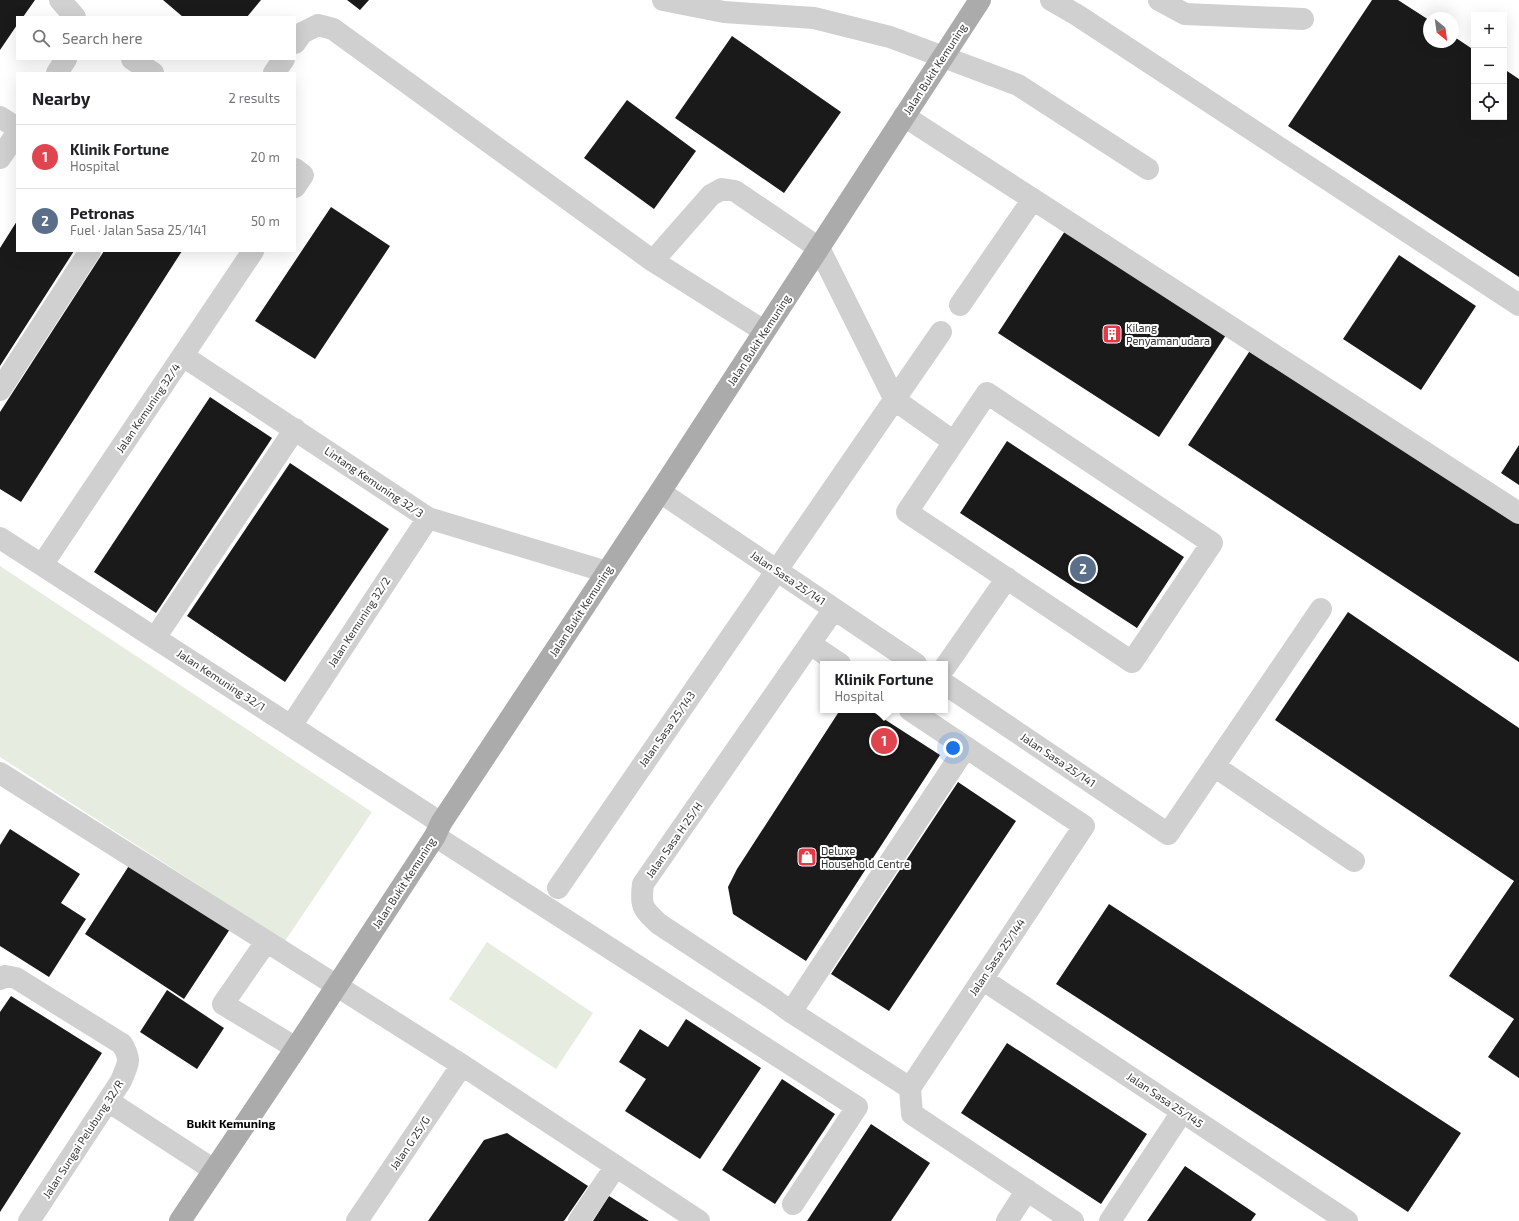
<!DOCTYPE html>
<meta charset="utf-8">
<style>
body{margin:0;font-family:"Exo 2",sans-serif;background:#f6f6f6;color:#202124}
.controls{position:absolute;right:12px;top:12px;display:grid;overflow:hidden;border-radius:0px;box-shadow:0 4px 16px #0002}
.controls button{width:36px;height:36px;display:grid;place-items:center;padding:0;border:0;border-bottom:1px solid #e0e0e0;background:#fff;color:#202124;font:20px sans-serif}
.compass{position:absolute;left:1423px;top:12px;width:36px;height:36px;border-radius:50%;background:#fff;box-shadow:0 4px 16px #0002;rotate:151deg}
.you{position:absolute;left:953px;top:748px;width:14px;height:14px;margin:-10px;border:3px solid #fff;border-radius:50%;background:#1a73e8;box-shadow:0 0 0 6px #1a73e833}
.badge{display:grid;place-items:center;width:26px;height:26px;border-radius:50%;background:#db2777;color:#fff;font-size:13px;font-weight:700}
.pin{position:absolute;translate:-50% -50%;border:2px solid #fff;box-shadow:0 1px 4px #0006}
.popup{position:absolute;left:820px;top:661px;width:128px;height:52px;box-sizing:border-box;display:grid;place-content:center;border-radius:0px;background:#fff;filter:drop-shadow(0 1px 3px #0005);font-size:13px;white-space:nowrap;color:#757577}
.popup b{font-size:15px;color:#202124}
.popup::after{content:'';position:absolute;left:50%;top:100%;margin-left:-8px;border:8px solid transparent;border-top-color:#fff}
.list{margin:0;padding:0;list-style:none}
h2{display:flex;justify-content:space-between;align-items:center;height:52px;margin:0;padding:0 16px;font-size:17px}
h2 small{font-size:13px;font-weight:400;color:#757577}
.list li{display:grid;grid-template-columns:26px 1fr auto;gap:12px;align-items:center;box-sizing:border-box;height:64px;padding:0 16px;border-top:1px solid #e0e0e0}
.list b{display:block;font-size:15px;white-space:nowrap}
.list p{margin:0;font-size:13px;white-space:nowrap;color:#757577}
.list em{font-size:13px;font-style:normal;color:#757577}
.icon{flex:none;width:22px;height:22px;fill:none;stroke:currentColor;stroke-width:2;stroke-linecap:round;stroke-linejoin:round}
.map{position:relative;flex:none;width:1519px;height:1221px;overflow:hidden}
.search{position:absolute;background:#fff;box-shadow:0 4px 16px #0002;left:16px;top:16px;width:280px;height:44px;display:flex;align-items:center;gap:10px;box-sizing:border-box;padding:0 14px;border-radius:0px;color:#757577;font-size:15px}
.panel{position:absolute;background:#fff;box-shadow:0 4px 16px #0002;left:16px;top:72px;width:280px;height:180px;border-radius:0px}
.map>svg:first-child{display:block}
</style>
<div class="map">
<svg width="1519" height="1221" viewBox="0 0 1519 1221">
<rect width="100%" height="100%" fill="#fff"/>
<path fill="#e6ecdf" d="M0,566l372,246 -87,129 -285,-184z
M487,942l106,71 -37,56 -107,-70z"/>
<path fill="#1a1a1a" d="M0,0h35l-12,17h-6v8l-17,25z
M163,0h98l-14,17h-64z
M347,0h22l-9,10z
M1372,0h26l31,20v22h24v-6l21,14v67h30v-48l15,10v198l-231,-151z
M732,36l109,76 -57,81 -109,-75z
M627,100l69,51 -42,58 -70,-51z
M331,207l59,39 -75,113 -60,-38z
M17,221v30h57l-74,115v-118z
M1065,231l161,104 -67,102 -161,-104z
M104,251h78l-161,251 -21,-13v-77z
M1399,255l77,51 -55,84 -78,-51z
M1253,346l266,175v141l-331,-217z
M210,397l62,41 -116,175 -62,-41z
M1007,441l177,116 -47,71 -177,-115z
M1519,445v40l-18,-12z
M290,463l99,66 -104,153 -98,-66z
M1348,612l171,116v350l-31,-21 26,-38 -65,-43 65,-95 -239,-161z
M840,710h30l70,45 -134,206 -73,-47 -5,-27 9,-18z
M958,782l58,39 -127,190 -58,-37z
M10,829l70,45 -19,29 25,16 -37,58 -49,-31v-101z
M132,861l100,65 -48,73 -99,-65z
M1109,904l352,229 -53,79 -352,-228z
M167,990l57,38 -27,41 -57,-37z
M11,996l91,57 -102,159v-200z
M686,1019l75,49 -61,91 -75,-48 21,-32 -27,-17 21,-33 28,18z
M1007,1043l140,91 -46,70 -140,-91z
M782,1079l53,35 -60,90 -53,-34z
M871,1124l59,39 -39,58h-84z
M507,1133l81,53 -24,35h-136l56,-81z
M1185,1166l71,48 -5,7h-104z
M609,1196l40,25h-56z"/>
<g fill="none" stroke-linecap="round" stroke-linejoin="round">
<path stroke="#d0d0d0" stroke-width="22" d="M60,0l15,17
M663,0l61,12 90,6 76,19 128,48 130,84
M1051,0l26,15 442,290
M1159,0l26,14 118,5
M295,43l7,-10 16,-8 15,4 320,232 111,70
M132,59l21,14
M57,73l9,-14
M274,73l10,-14
M904,116l615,397
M0,117l17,11
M0,158l17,-25
M295,169l8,6 -8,12
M653,261l58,-66 11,-6 13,2 84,57 76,152 59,42
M960,305l73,-106
M183,356l245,162 179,54
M0,390l90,-139
M987,393l225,150 -80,119 -225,-150z
M660,492l256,172
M0,538l441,285
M42,565l211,-314
M834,609l-191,275c-3,23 0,25 16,40l117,77 15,11 119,76
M155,638l140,-209
M810,644l30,20
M945,667l62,-89
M945,684l223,150 153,-225
M910,710l174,116 -174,262
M291,726l137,-208
M1214,766l140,95
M0,773l462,292 237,156
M435,836l422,271 -64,97
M558,888l383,-556
M266,942l-43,62 73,44
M0,979l5,-3 11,2 106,66c10,17 6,19 -1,37l-92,140
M982,979l365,242
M791,1012l175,-265
M910,1088l2,26 161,107
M108,1101l106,69
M357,1221l105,-156
M579,1221l37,-55
M1007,1221l20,-31
M1110,1221l72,-109"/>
<path stroke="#ababab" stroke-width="22" d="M180,1221l116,-173 139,-212 6,-13 219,-331 320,-492"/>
</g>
<defs>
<g id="building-square" transform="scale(1)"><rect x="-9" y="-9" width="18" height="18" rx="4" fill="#e63946" stroke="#fff"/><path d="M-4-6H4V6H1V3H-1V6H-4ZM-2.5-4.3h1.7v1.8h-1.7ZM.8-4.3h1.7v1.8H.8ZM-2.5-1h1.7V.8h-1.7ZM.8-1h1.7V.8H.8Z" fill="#fff"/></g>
<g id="shop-square" transform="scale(1)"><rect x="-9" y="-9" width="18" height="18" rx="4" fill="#e63946" stroke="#fff"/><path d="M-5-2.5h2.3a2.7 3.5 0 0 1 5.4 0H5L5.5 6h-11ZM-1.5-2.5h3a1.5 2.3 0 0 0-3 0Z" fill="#fff"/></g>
</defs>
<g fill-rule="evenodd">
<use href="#building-square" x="1112" y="334"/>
<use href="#shop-square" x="807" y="857"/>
</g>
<g text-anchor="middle" stroke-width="4" stroke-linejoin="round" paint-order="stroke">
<g font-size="11" fill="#333" stroke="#fff">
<text transform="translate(935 69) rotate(-57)" y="4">Jalan Bukit Kemuning</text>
<text transform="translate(759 340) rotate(-57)" y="4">Jalan Bukit Kemuning</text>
<text transform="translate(148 408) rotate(-56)" y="4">Jalan Kemuning 32/4</text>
<text transform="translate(374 482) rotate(34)" y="4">Lintang Kemuning 32/3</text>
<text transform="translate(788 578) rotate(34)" y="4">Jalan Sasa 25/141</text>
<text transform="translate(581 611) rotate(-57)" y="4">Jalan Bukit Kemuning</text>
<text transform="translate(359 622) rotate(-57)" y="4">Jalan Kemuning 32/2</text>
<text transform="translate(221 680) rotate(33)" y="4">Jalan Kemuning 32/1</text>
<text transform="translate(667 729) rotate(-55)" y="4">Jalan Sasa 25/143</text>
<text transform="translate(1058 760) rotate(34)" y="4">Jalan Sasa 25/141</text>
<text transform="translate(674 840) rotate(-55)" y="4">Jalan Sasa H 25/H</text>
<text transform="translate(404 883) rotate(-57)" y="4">Jalan Bukit Kemuning</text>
<text transform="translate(997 957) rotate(-56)" y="4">Jalan Sasa 25/144</text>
<text transform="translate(1165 1100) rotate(34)" y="4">Jalan Sasa 25/145</text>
<text transform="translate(83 1139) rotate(-57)" y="4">Jalan Sungai Pelubung 32/R</text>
<text transform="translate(410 1143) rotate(-56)" y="4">Jalan G 25/G</text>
</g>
<g font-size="11" fill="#333" stroke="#fff" text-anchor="start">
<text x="1126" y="332">Kilang<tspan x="1126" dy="13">Penyaman udara</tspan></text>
<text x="821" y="855">Deluxe<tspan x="821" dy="13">Household Centre</tspan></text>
</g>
<g font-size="12" font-weight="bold" fill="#000" stroke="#fff">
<text x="231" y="1128">Bukit Kemuning</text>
</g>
</g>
</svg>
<div class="controls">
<button>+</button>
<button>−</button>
<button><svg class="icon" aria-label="locate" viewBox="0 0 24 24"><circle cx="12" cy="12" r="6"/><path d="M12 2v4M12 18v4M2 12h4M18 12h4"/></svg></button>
</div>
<svg class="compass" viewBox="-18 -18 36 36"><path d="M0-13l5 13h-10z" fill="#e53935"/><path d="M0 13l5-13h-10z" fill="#757577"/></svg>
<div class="you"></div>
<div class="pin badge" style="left:884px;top:741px;background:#e0444e">1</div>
<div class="popup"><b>Klinik Fortune</b>Hospital</div>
<div class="pin badge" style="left:1083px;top:569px;background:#5c6f8a">2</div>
<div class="search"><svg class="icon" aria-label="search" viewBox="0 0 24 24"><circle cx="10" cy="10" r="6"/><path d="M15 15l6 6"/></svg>Search here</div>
<section class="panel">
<h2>Nearby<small>2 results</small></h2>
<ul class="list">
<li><span class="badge" style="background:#e0444e">1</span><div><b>Klinik Fortune</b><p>Hospital</p></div><em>20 m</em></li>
<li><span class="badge" style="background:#5c6f8a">2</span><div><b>Petronas</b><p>Fuel · Jalan Sasa 25/141</p></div><em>50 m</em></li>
</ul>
</section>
</div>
